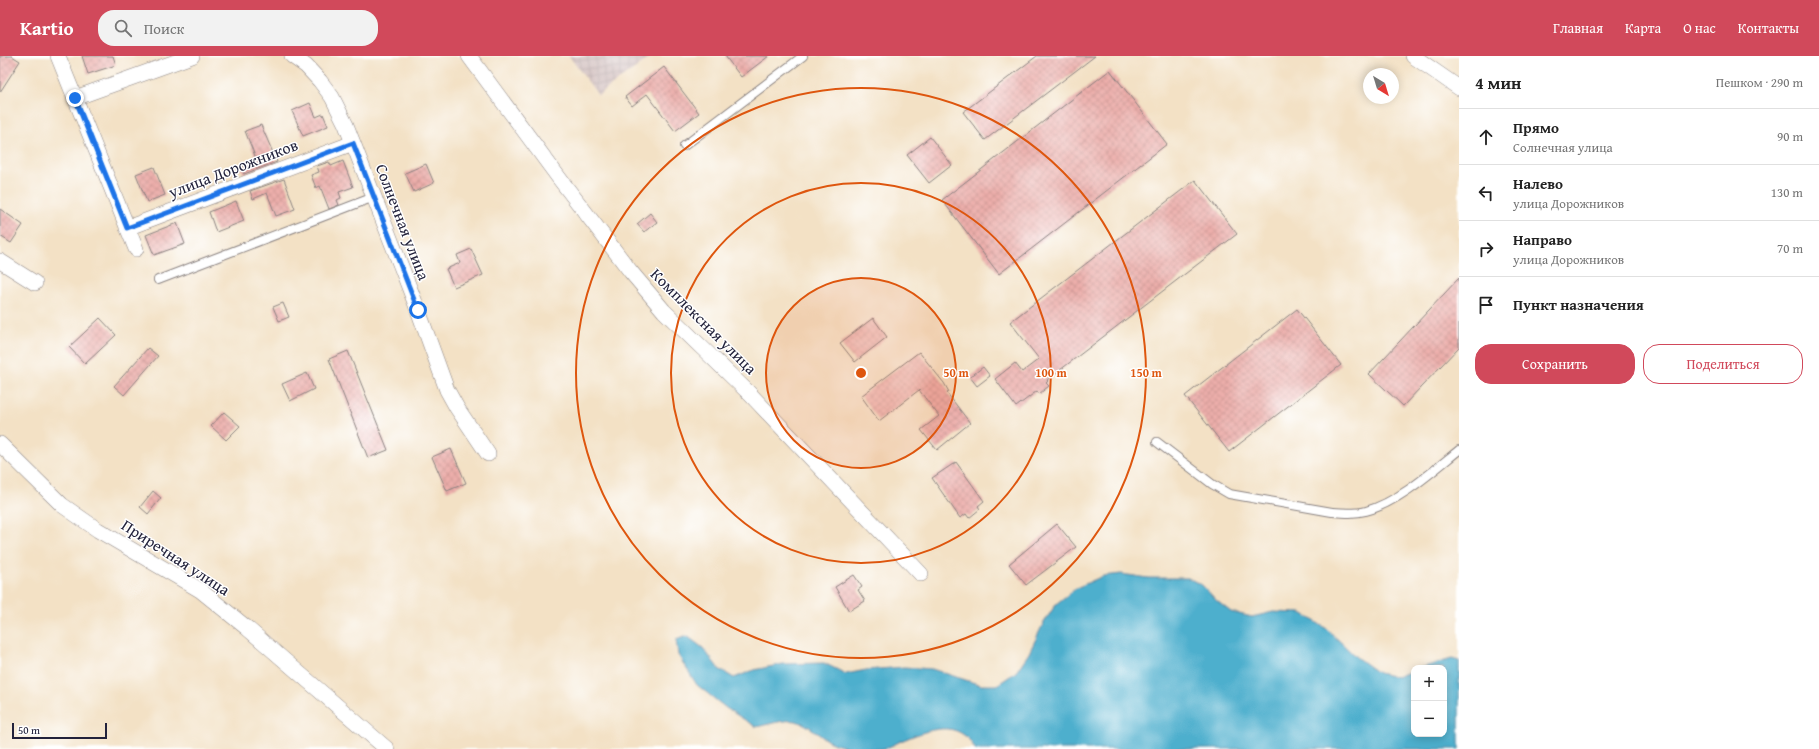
<!DOCTYPE html>
<html lang="ru">
<meta charset="utf-8">
<style>
body{margin:0;font-family:"Gentium Book Plus",serif;background:#f2f2f2;color:#222}
.controls{position:absolute;right:12px;bottom:12px;display:grid;overflow:hidden;border-radius:8px;box-shadow:0 2px 10px #0003}
.controls button{width:36px;height:36px;display:grid;place-items:center;padding:0;border:0;border-bottom:1px solid #e0e0e0;background:#fff;color:#222;font:20px sans-serif}
.compass{position:absolute;left:1363px;top:12px;width:36px;height:36px;border-radius:50%;background:#fff;box-shadow:0 2px 10px #0003;rotate:142deg}
.scale{position:absolute;left:12px;bottom:10px;width:95px;box-sizing:border-box;padding-left:4px;border:2px solid #22223b;border-top:0;font-size:11px;line-height:14px;white-space:nowrap;color:#22223b;-webkit-text-stroke:3px #fff;paint-order:stroke}
.stop{position:absolute;width:12px;height:12px;margin:-9px;border:3px solid #1a73e8;border-radius:50%;background:#fff}
.stop.end{background:#1a73e8;border-color:#fff;box-shadow:0 1px 4px #0008}
.list{margin:0;padding:0;list-style:none}
h2{display:flex;justify-content:space-between;align-items:center;height:52px;margin:0;padding:0 16px;font-size:17px}
h2 small{font-size:13px;font-weight:400;color:#767676}
.list li{display:grid;grid-template-columns:26px 1fr auto;gap:12px;align-items:center;box-sizing:border-box;height:56px;padding:0 16px;border-top:1px solid #e0e0e0}
.list b{display:block;font-size:15px;white-space:nowrap}
.list p{margin:0;font-size:13px;white-space:nowrap;color:#767676}
.list em{font-size:13px;font-style:normal;color:#767676}
.actions{display:flex;gap:8px;padding:12px 16px}
.actions a{flex:1;padding:9px 0;border:1px solid #d1495b;border-radius:16px;text-align:center;font-size:14px;color:#d1495b}
.actions .main{background:#d1495b;color:#fff}
.icon{flex:none;width:22px;height:22px;fill:none;stroke:currentColor;stroke-width:2;stroke-linecap:round;stroke-linejoin:round}
.map{position:relative;flex:none;width:1459px;height:693px;overflow:hidden}
header{display:flex;align-items:center;gap:24px;box-sizing:border-box;height:56px;padding:0 20px;background:#d1495b;color:#fff}
header strong{font-size:19px}
nav{display:flex;gap:22px;margin-inline-start:auto;font-size:14px}
.search{width:280px;height:36px;background:#f2f2f2;display:flex;align-items:center;gap:10px;box-sizing:border-box;padding:0 14px;border-radius:16px;color:#767676;font-size:15px}
main{display:flex}
aside{flex:1;background:#fff}
.map>svg:first-child{display:block}
</style>
<header>
<strong>Kartio</strong>
<div class="search"><svg class="icon" aria-label="search" viewBox="0 0 24 24"><circle cx="10" cy="10" r="6"/><path d="M15 15l6 6"/></svg>Поиск</div>
<nav><a>Главная</a><a>Карта</a><a>О нас</a><a>Контакты</a></nav>
</header>
<main>
<div class="map">
<svg width="1459" height="693" viewBox="0 0 1459 693">
<defs>
<pattern id="industrial-grid" width="8" height="8" patternUnits="userSpaceOnUse"><rect width="8" height="8" fill="#d1bfbe"/><path d="M0 4h8M4 0v8" fill="none" stroke="#b3a4a4"/></pattern>
<pattern id="building-cross-hatch" width="8" height="8" patternUnits="userSpaceOnUse"><rect width="8" height="8" fill="#ecaeaa"/><path d="M0 0l8 8M0 8l8-8" fill="none" stroke="#ca9593"/></pattern>
</defs>
<rect width="100%" height="100%" fill="#fff"/>
<filter id="ink" filterUnits="userSpaceOnUse"><feTurbulence type="fractalNoise" baseFrequency=".025" numOctaves="2"/><feDisplacementMap in="SourceGraphic" scale="8" xChannelSelector="R" yChannelSelector="G"/><feConvolveMatrix kernelMatrix="1 2 1 2 8 2 1 2 1" color-interpolation-filters="sRGB"/></filter>
<filter id="wash" filterUnits="userSpaceOnUse"><feTurbulence type="fractalNoise" baseFrequency=".012" numOctaves="4" result="noise"/><feDisplacementMap in="SourceGraphic" scale="16" xChannelSelector="R" yChannelSelector="G"/><feGaussianBlur stdDeviation="0.9" result="paint"/><feColorMatrix in="noise" values="0 0 0 0 0 0 0 0 0 0 0 0 0 0 0 0 0 1.4 0 .05"/><feComposite in="paint" operator="in"/></filter>
<g filter="url(#wash)">
<rect width="100%" height="100%" fill="#f3e1c5"/>
<path fill="url(#industrial-grid)" d="M569,0h83l-54,39z"/>
<path fill="#4eafcd" stroke="#386884" d="M1121,518l28,4h39l14,7 15,16 14,11 21,5 21,-5 29,1 25,16 29,28 22,16 19,4 17,-7v64h30v-66h-24l32,-9 7,2v88h-484c-16,-32 -48,-19 -74,-8 -6,3 -13,7 -20,8 -17,0 -38,0 -53,-8 -11,-7 -20,-18 -33,-20 -10,-2 -29,4 -39,6l-30,-19 -29,-23 -19,-30 -2,-15 11,-4 16,12 16,21 15,9 20,-8 29,-6 41,-1 22,11 20,-4 38,-3 28,2 49,16h16l19,-13 13,-19 14,-29 13,-20 20,-16 27,-12z"/>
<g id="blocks">
<path fill="url(#building-cross-hatch)" d="M0,0h12l8,5 -20,31z
M82,0h31l3,9 -28,9z
M725,0h44l-28,21z
M1037,0h58l-110,84 -22,-28z
M664,11l35,46 -24,18 -28,-37 -15,12 -7,-9z
M1110,14l57,74 -168,130 -57,-74z
M310,47l6,14 7,-3 5,12 -25,10 -11,-25z
M261,69l16,37 -33,12 -3,-7 16,-6 -12,-30z
M930,81l22,28 -23,18 -22,-28z
M343,105l10,26 -14,5 2,6 -4,2 2,5 -10,4 -9,-23 -4,2 -5,-13 8,-3 -2,-6 12,-4 2,4z
M426,108l8,19 -20,9 -9,-19z
M154,111l11,28 -18,7 -11,-28z
M284,123l11,30 -19,7 -9,-23 -14,6 -3,-8z
M1195,124l42,54 -190,146 1,1 -2,2 3,3 -10,8 -2,-3 -21,16 -21,-28 20,-16 7,9 17,-13 -29,-37z
M236,145l8,20 -28,11 -7,-20z
M0,153l23,16 -12,18 -11,-7z
M650,157l7,9 -13,10 -7,-8z
M177,167l8,21 -31,11 -8,-20z
M471,193l12,26 -29,12 -8,-18 14,-6 -3,-8z
M1459,222v69l-56,59 -34,-32z
M283,247l6,14 -10,4 -6,-14z
M1297,253l44,56 -112,87 -44,-56z
M100,262l16,17 -31,29 -16,-17z
M873,262l14,19 -32,25 -15,-19z
M148,292l10,8 -34,39 -10,-9z
M348,295l40,99 -20,8 -39,-99z
M919,296l25,31 5,9 -2,1 23,30 -33,27 -16,-20 18,-14 -20,-26 -40,31 -18,-25z
M983,311l7,9 -13,10 -7,-9z
M307,317l7,16 -24,12 -8,-17z
M224,356l16,14 -14,14 -15,-14z
M451,393l15,34 -19,8 -15,-34z
M956,406l28,39 -6,5 2,3 -11,9 -3,-4 -6,4 -28,-40z
M153,435l8,7 -13,16 -8,-7z
M1057,468l19,23 -50,38 -17,-21z
M854,519l8,12 -4,3 7,11 -16,10 -14,-24z"/>
</g>
</g>
<g filter="url(#ink)">
<use href="#blocks" fill-opacity="0" stroke="#8a8280" stroke-width="1"/>
<g fill="none" stroke-linecap="round" stroke-linejoin="round">
<g stroke="#8a8280" stroke-width="10">
<path id="lane" d="M684,90l119,-90
M158,224l216,-83
M1157,386l55,42 17,10 103,18c12,1 23,2 34,-1 33,-9 67,-40 93,-61"/>
</g>
<g stroke="#8a8280" stroke-width="16">
<path id="street" d="M58,0l78,193
M292,0l14,10 14,15 12,16 14,28 72,185 29,80 10,18 31,46
M469,0l90,122 72,94 33,39 85,82 172,181
M1413,0l46,32
M75,42l117,-42
M127,172l226,-85
M0,205l35,22
M0,388l62,61 36,25 102,60 47,38 140,121"/>
</g>
<use href="#lane" stroke="#fff" stroke-width="8"/>
<use href="#street" stroke="#fff" stroke-width="15"/>
</g>
</g>
<g fill="none" stroke-linecap="round" stroke-linejoin="round" filter="url(#ink)">
<path stroke="#1a73e8" stroke-width="5" d="M75,42l52,130 226,-85 65,167"/>
</g>
<circle cx="861" cy="317" r="95" fill="#de560e" fill-opacity=".12"/>
<g fill="none" stroke="#de560e" stroke-width="2">
<circle cx="861" cy="317" r="95"/>
<circle cx="861" cy="317" r="190"/>
<circle cx="861" cy="317" r="285"/>
</g>
<g text-anchor="middle" stroke-width="3" stroke-linejoin="round" paint-order="stroke">
<g font-size="16" fill="#22223b" stroke="#fff">
<text transform="translate(233 112) rotate(-21)" y="6">улица Дорожников</text>
<text transform="translate(403 166) rotate(69)" y="6">Солнечная улица</text>
<text transform="translate(704 265) rotate(45)" y="6">Комплексная улица</text>
<text transform="translate(176 501) rotate(33)" y="6">Приречная улица</text>
</g>
</g>
<circle cx="861" cy="317" r="6" fill="#de560e" stroke="#fff" stroke-width="2"/>
<g font-size="12" text-anchor="middle" font-weight="bold" fill="#de560e" stroke="#fff" stroke-width="3" stroke-linejoin="round" paint-order="stroke">
<text x="956" y="321">50 m</text>
<text x="1051" y="321">100 m</text>
<text x="1146" y="321">150 m</text>
</g>
</svg>
<div class="controls">
<button>+</button>
<button>−</button>
</div>
<svg class="compass" viewBox="-18 -18 36 36"><path d="M0-13l5 13h-10z" fill="#e53935"/><path d="M0 13l5-13h-10z" fill="#767676"/></svg>
<div class="scale">50 m</div>
<div class="stop" style="left:418px;top:254px"></div>
<div class="stop end" style="left:75px;top:42px"></div>
</div>
<aside>
<h2>4 мин<small>Пешком · 290 m</small></h2>
<ul class="list">
<li><svg class="icon" aria-label="ahead" viewBox="0 0 24 24"><path d="M12 20V5M6 11l6-6 6 6"/></svg><div><b>Прямо</b><p>Солнечная улица</p></div><em>90 m</em></li>
<li><svg class="icon" aria-label="left" viewBox="0 0 24 24"><path d="M17 20v-9H6M10 6l-5 5 5 5"/></svg><div><b>Налево</b><p>улица Дорожников</p></div><em>130 m</em></li>
<li><svg class="icon" aria-label="right" viewBox="0 0 24 24"><path d="M7 20v-9h11M14 6l5 5-5 5"/></svg><div><b>Направо</b><p>улица Дорожников</p></div><em>70 m</em></li>
<li><svg class="icon" aria-label="arrive" viewBox="0 0 24 24"><path d="M6 21V4h12l-3 4 3 4H6"/></svg><div><b>Пункт назначения</b></div></li>
</ul>
<div class="actions"><a class="main">Сохранить</a><a>Поделиться</a></div>
</aside>
</main>
